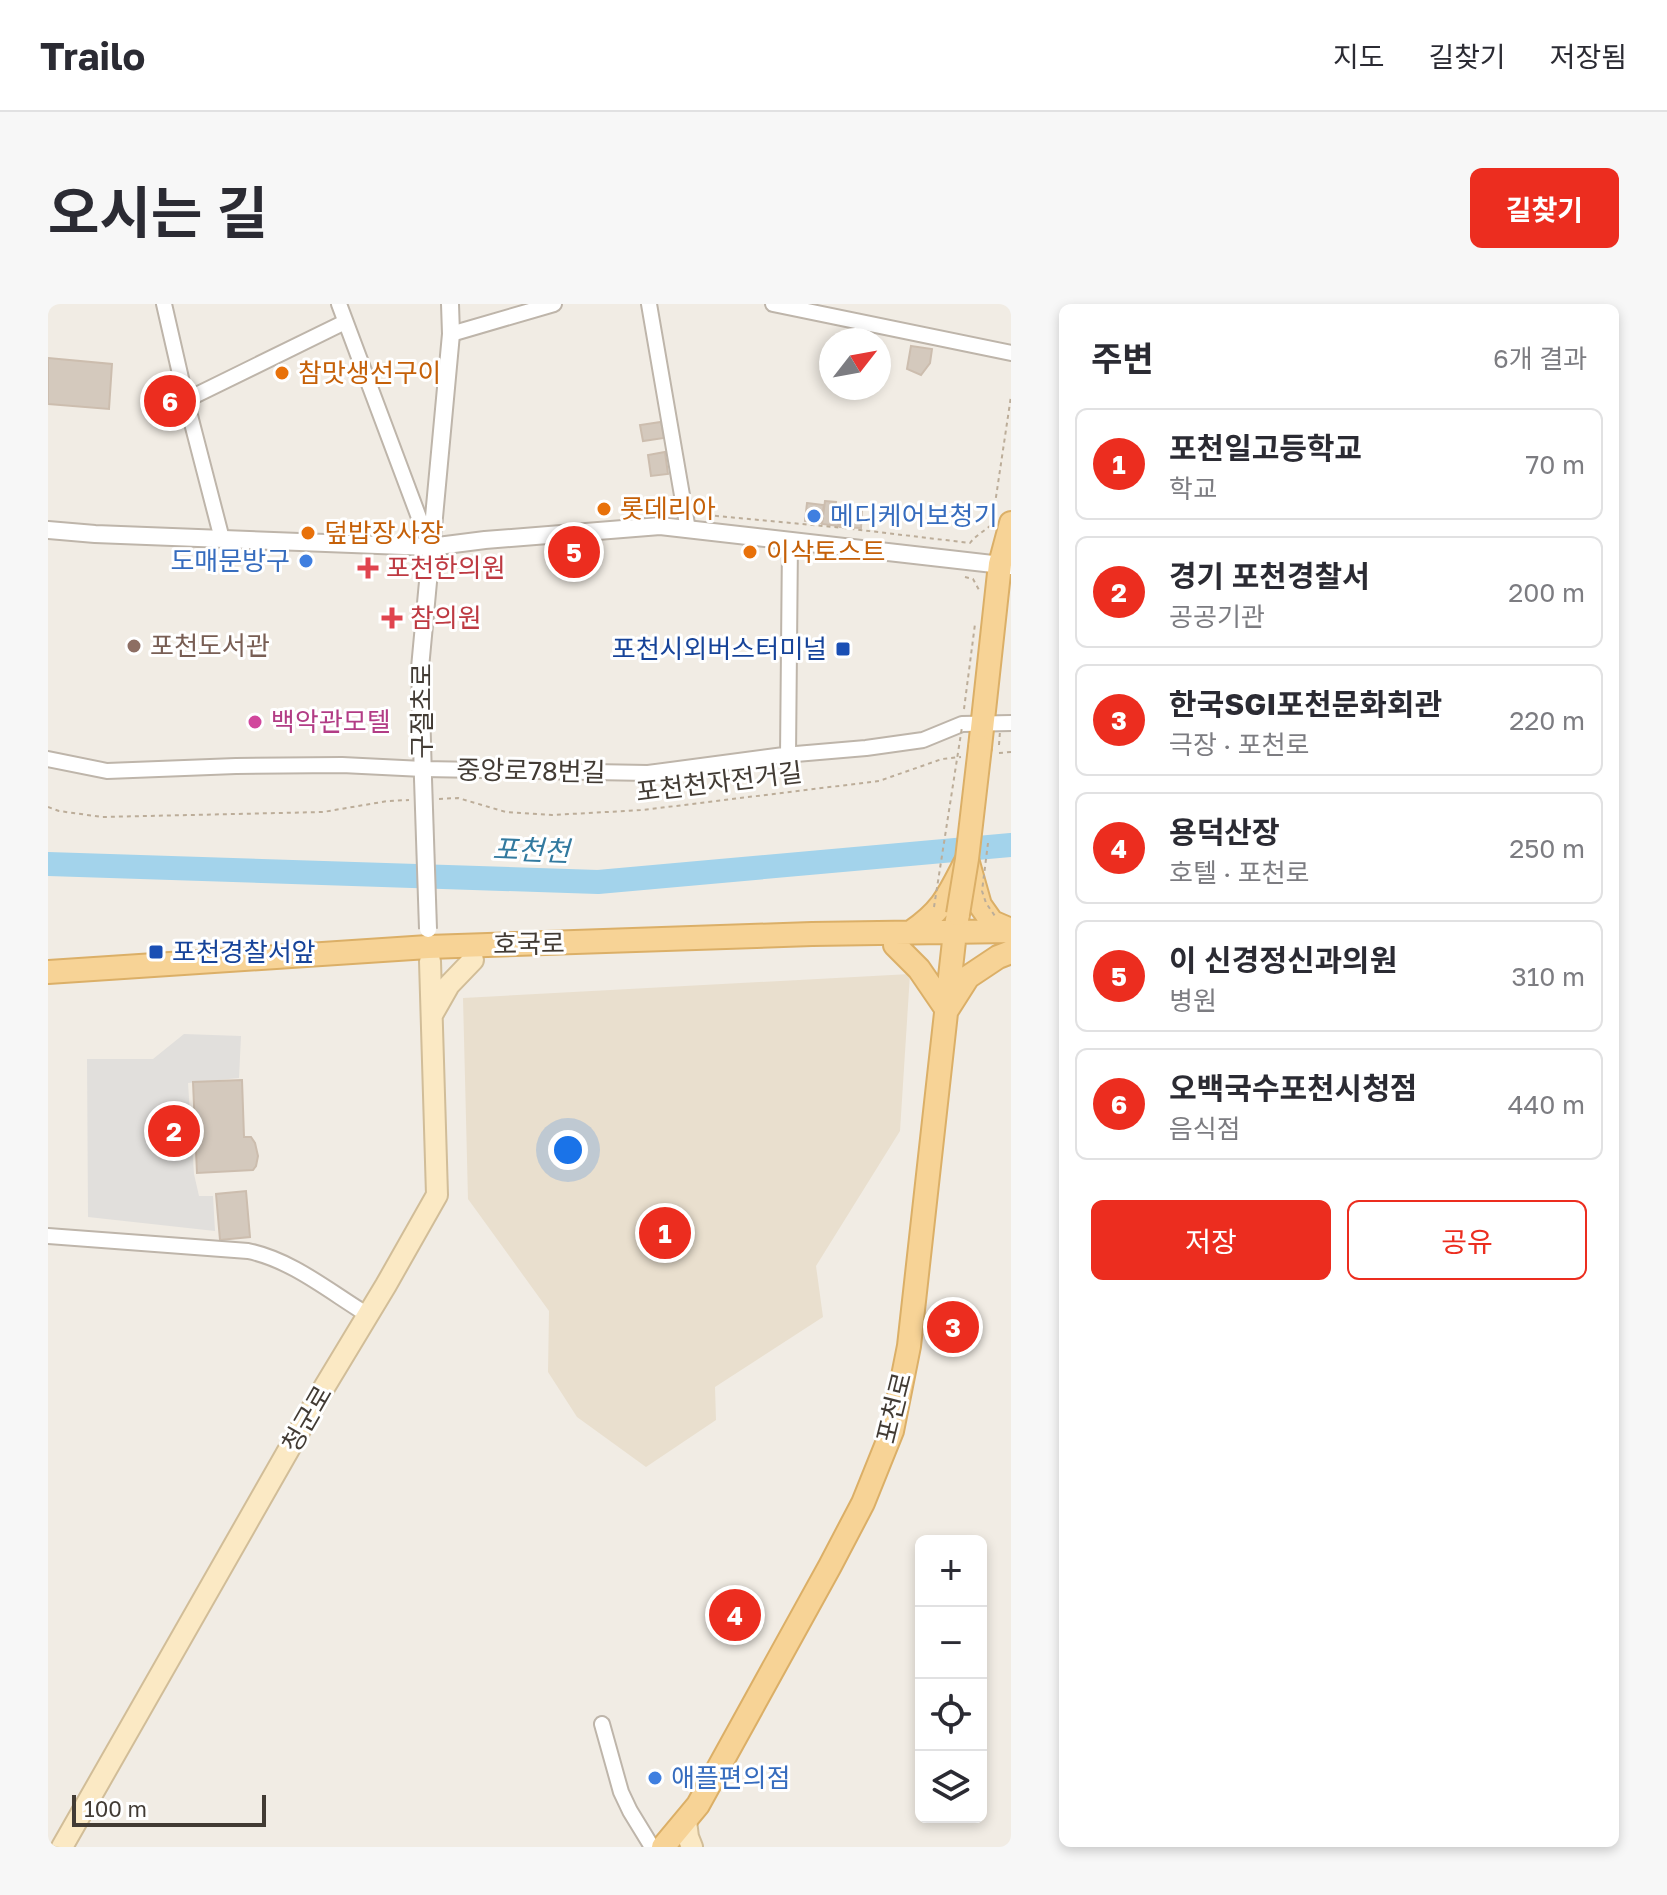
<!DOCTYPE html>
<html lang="ko">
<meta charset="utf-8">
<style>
body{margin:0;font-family:"Golos Text","Noto Sans KR",sans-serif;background:#f7f7f7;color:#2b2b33}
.controls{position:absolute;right:24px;bottom:24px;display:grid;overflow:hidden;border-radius:12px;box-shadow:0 4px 12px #0003}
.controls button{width:72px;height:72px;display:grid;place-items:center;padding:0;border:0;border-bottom:2px solid #e1e1e2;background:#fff;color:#2b2b33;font:40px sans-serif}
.compass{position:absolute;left:771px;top:24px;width:72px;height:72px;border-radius:50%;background:#fff;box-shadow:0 4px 12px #0003;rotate:59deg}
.scale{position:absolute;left:24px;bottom:20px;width:194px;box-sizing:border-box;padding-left:8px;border:4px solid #423b34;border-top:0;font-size:22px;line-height:28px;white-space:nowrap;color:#423b34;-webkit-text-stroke:6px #fff;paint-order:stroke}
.you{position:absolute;left:520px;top:846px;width:28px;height:28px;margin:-20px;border:6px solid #fff;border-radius:50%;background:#1a73e8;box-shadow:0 0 0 12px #1a73e833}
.badge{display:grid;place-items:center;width:52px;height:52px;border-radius:50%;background:#ec2d1f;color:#fff;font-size:26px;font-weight:700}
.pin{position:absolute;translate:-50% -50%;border:4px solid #fff;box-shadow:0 2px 8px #0006}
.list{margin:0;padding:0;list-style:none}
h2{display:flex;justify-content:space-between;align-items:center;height:104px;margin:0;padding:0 32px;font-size:34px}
h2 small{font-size:26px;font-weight:400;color:#7c7c81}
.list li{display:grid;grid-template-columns:52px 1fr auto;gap:24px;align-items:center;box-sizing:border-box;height:112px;margin:0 16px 16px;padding:0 16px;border:2px solid #e1e1e2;border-radius:12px}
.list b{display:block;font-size:30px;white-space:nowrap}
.list p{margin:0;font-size:26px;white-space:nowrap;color:#7c7c81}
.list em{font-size:26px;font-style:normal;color:#7c7c81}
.actions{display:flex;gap:16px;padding:24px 32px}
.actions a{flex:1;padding:18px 0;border:2px solid #ec2d1f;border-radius:12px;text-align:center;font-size:28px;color:#ec2d1f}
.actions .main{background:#ec2d1f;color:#fff}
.icon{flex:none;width:44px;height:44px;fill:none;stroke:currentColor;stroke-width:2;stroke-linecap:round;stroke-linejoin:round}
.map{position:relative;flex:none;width:963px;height:1543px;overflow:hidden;border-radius:12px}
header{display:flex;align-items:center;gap:48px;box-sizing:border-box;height:112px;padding:0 40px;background:#fff;border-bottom:2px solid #e1e1e2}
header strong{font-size:38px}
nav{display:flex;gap:44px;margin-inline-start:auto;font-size:28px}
.intro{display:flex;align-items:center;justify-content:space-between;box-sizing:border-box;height:192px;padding:0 48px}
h1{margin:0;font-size:56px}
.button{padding:20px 36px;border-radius:12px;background:#ec2d1f;color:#fff;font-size:28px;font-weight:700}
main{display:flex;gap:48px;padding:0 48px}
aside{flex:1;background:#fff;border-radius:12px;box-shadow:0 4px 12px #0003}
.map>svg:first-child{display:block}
</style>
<header>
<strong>Trailo</strong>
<nav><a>지도</a><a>길찾기</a><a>저장됨</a></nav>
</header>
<div class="intro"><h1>오시는 길</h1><a class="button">길찾기</a></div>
<main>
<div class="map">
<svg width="963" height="1543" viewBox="0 0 963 1543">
<rect width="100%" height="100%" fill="#f1ece4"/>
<path fill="#e9dfce" d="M862,670l-10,157 -84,135 7,51 -108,70 1,33 -70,47 -69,-50 -29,-45 1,-61 -81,-112 -5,-201z"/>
<path fill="#e1dfdc" d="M136,730l57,2 -2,42 -51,5 6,91 5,22h14l2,35 -127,-14 -1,-158h66z"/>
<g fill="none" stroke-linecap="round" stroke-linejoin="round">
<path stroke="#a3d3eb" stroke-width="24" d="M0,560l550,18 413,-37"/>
</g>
<path fill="#d4c9bd" stroke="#ccbdae" stroke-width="2" d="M863,42l21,3 -2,14 -9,12 -14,-6z
M0,54l64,6 -3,45 -61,-5z
M613,118l3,16 -21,3 -3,-16z
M617,148l3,22 -17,2 -3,-21z
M777,197l11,1 -2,12 6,2 -2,10 -16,-2z
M759,199l17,2 -3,18 -16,-2z
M793,204l21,2 -1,18 -21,-1z
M194,776l2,57h7l4,6 3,13 -2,10 -3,4 -56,3 -4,-91z
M198,887l4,46 -30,3 -4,-46z"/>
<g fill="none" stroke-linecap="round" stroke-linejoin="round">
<g stroke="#beb5aa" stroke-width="18">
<path id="minor" d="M116,0l22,96 36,139
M291,0l91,243
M601,0l39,226
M725,0l238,49
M403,30l103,-30
M138,96l159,-78
M740,451l2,-214
M0,455l59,12 129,-5 106,-1 81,4 225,4 136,-18 82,-7 57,-8 39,-16 49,-1
M0,932l200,15c44,9 82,41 120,64
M554,1420l19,68 9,19 22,36"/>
</g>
<g stroke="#beb5aa" stroke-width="20">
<path id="tertiary" d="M0,226l47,4 335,13 55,-7 175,-14 351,40
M375,475l-3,-111 31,-334 -1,-30"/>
</g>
<g stroke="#d1bd98" stroke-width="24">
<path id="secondary" d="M384,711l17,-30 24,-25
M638,1517l2,16 4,10
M14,1543l263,-461 61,-101 51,-90 -7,-234"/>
</g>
<g stroke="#dbaf67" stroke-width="26">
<path id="primary" d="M932,443l20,-183 11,-41
M919,555l13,46 12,17 19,8
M863,628c31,-21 37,-36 54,-69
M847,641l24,24 28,41 21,-33 30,-20 13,-5
M0,668l380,-25 384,-13 199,-3
M615,1543l35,-42 132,-239 33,-63 29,-72 17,-85 46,-414 3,-18"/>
</g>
<path stroke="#bcad99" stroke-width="2" stroke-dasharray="4 4" stroke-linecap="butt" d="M659,211l137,13 126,15c6,-8 15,-12 22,-19l19,-128
M917,273l8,2 6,11
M916,405l11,-85
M951,449l12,-1
M391,495l19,-1 48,14 46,3 91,-5 236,-29 63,-22 19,-2
M0,503l11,4 43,6 221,-5 65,-11 21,-1"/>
<use href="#minor" stroke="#fff" stroke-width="14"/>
<use href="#tertiary" stroke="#fff" stroke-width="16"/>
<use href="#secondary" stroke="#fbe9c4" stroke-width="20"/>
<use href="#primary" stroke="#f7d396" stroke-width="22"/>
<g stroke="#beb5aa" stroke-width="20" stroke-linecap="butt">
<path id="tertiary-bridge" d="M375,475l5,150"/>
</g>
<g stroke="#dbaf67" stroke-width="26" stroke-linecap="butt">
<path id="primary-bridge" d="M910,610l9,-55 13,-112"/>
</g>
<path stroke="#bcad99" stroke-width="2" stroke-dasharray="4 4" stroke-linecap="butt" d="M951,441l1,-14
M940,539l-6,48 4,12 9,13
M886,603l28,-180"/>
<use href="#tertiary-bridge" stroke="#fff" stroke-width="16"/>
<use href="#primary-bridge" stroke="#f7d396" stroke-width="22"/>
</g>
<g fill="#e8710a" stroke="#fff" stroke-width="3">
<circle cx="234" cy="69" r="8"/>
<circle cx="556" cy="205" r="8"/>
<circle cx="260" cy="229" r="8"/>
<circle cx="702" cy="248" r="8"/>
</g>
<g fill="#3f7fe0" stroke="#fff" stroke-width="3">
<circle cx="766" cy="212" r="8"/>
<circle cx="258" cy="257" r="8"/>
<circle cx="607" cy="1474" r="8"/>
</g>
<g fill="#e0444e" stroke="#fff" stroke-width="3">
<path d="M316 252h8v8h8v8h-8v8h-8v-8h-8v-8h8z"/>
<path d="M340 302h8v8h8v8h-8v8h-8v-8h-8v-8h8z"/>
</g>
<circle fill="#8d6e63" stroke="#fff" stroke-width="3" cx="86" cy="342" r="8"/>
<g fill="#1a4fb4" stroke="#fff" stroke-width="3">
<rect x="787" y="337" width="16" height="16" rx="4"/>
<rect x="100" y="640" width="16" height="16" rx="4"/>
</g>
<circle fill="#d1479c" stroke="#fff" stroke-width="3" cx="207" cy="418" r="8"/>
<g text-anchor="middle" stroke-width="6" stroke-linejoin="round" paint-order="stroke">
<g font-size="26" fill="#c56008" stroke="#fff" text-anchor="start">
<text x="250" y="78">참맛생선구이</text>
<text x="572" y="214">롯데리아</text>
<text x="276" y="238">덮밥장사장</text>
<text x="718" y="257">이삭토스트</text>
</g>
<g font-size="26" fill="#366cbe" stroke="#fff" text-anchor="start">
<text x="782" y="221">메디케어보청기</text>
<text x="242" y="266" text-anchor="end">도매문방구</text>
<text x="623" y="1483">애플편의점</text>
</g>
<g font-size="26" fill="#be3a42" stroke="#fff" text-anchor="start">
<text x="338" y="273">포천한의원</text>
<text x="362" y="323">참의원</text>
</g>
<g font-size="26" fill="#785e54" stroke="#fff" text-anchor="start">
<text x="102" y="351">포천도서관</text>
</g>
<g font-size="26" fill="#164399" stroke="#fff" text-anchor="end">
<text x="779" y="354">포천시외버스터미널</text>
<text x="124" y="657" text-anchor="start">포천경찰서앞</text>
</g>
<g font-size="26" fill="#423b34" stroke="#fff">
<text transform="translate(374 407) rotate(-90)" y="9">구절초로</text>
<text transform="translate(483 467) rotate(1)" y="9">중앙로78번길</text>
<text transform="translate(671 478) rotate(-7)" y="9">포천천자전거길</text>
<text transform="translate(481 640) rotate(-1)" y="9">호국로</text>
<text transform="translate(846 1104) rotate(-76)" y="9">포천로</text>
<text transform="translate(259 1115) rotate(-60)" y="9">청군로</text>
</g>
<g font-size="26" fill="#b23c85" stroke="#fff" text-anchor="start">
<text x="223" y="427">백악관모텔</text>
</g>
<g font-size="28" font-style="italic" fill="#337a9f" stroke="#fff">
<text transform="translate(483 546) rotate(2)" y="10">포천천</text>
</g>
</g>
</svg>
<div class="controls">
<button>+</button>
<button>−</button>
<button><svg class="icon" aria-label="locate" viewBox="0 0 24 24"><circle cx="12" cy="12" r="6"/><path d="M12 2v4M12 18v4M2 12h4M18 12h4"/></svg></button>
<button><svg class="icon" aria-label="layers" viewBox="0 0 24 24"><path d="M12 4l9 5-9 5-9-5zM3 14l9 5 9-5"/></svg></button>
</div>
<svg class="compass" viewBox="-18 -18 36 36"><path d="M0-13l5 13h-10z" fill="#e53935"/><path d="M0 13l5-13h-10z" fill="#7c7c81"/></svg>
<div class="scale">100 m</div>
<div class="you"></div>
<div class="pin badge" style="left:617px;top:929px">1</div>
<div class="pin badge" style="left:126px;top:827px">2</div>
<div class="pin badge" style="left:905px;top:1023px">3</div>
<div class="pin badge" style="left:687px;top:1311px">4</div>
<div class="pin badge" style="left:526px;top:248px">5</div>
<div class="pin badge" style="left:122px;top:97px">6</div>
</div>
<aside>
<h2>주변<small>6개 결과</small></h2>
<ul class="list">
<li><span class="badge">1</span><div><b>포천일고등학교</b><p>학교</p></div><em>70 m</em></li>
<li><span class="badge">2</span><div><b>경기 포천경찰서</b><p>공공기관</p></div><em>200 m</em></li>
<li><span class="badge">3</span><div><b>한국SGI포천문화회관</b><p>극장 · 포천로</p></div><em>220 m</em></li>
<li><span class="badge">4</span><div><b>용덕산장</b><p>호텔 · 포천로</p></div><em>250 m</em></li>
<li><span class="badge">5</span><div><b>이 신경정신과의원</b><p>병원</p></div><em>310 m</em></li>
<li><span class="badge">6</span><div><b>오백국수포천시청점</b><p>음식점</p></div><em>440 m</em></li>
</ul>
<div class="actions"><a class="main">저장</a><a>공유</a></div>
</aside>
</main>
